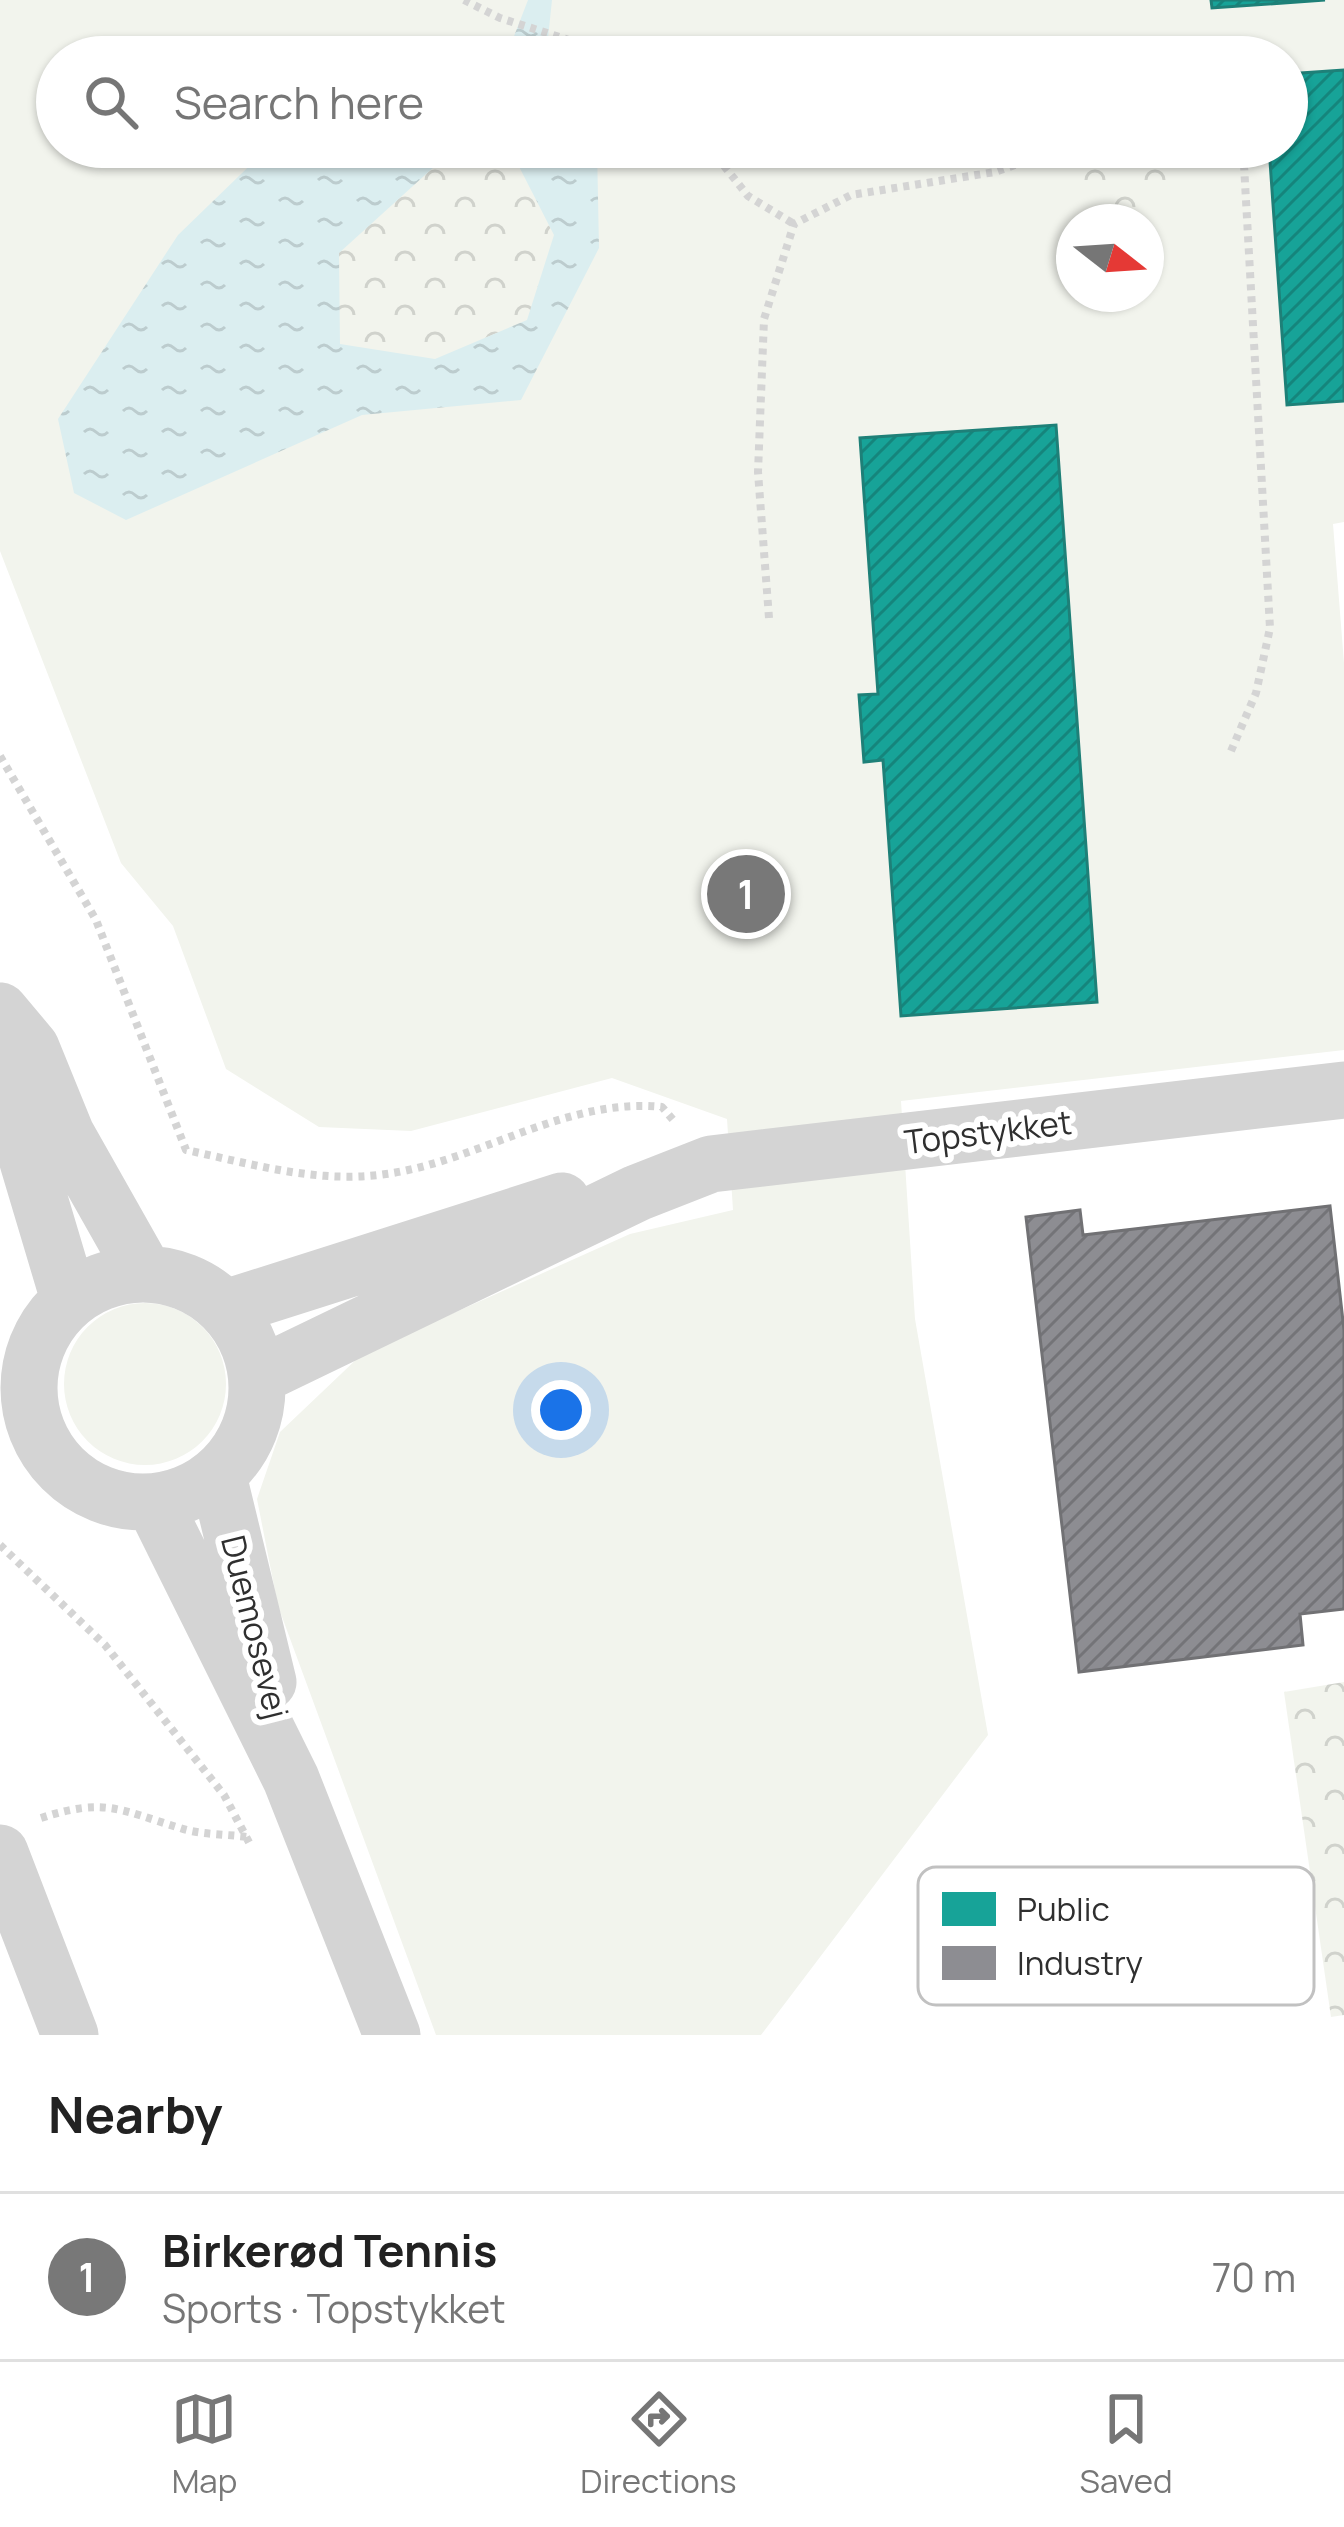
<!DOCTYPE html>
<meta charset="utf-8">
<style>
body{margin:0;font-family:Manrope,sans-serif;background:#f2f2f2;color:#222}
.compass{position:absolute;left:1056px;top:204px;width:108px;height:108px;border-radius:50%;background:#fff;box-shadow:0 3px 9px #0004;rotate:107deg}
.you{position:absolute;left:561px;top:1410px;width:42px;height:42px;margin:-30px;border:9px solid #fff;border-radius:50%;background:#1a73e8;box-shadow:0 0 0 18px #1a73e833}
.badge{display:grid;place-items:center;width:78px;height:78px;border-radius:50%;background:#787878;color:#fff;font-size:39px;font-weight:700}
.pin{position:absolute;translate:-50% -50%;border:6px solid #fff;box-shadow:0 3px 12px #0006}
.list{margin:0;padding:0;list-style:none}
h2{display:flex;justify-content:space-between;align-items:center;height:156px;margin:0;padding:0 48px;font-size:51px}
h2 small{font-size:39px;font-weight:400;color:#767676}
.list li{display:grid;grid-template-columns:78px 1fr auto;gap:36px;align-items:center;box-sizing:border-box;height:168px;padding:0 48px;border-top:3px solid #e0e0e0}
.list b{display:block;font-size:45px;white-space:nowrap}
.list p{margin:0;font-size:39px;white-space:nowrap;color:#767676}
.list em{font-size:39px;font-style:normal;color:#767676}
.icon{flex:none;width:66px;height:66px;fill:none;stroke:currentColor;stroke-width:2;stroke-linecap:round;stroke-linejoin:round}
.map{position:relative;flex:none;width:1344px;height:2035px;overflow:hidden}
.search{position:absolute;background:#fff;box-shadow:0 3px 9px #0004;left:36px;right:36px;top:36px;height:132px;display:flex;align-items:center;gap:30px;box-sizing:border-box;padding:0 42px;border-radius:66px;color:#767676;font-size:45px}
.sheet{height:324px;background:#fff}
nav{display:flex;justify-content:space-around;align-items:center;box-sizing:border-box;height:168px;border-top:3px solid #e0e0e0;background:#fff;font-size:33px;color:#767676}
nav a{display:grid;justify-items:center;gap:6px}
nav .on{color:#787878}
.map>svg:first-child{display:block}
</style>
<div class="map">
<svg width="1344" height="2035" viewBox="0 0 1344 2035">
<defs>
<pattern id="forest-crowns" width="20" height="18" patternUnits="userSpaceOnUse" patternTransform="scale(3)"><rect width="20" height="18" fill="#f2f4ed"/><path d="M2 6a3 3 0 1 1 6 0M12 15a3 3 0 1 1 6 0" fill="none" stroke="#d0d2cc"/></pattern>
<pattern id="water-ripples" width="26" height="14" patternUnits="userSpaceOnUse" patternTransform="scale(3)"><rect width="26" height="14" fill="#dbeef0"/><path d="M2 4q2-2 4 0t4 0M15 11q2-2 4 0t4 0" fill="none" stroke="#bcccce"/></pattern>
<pattern id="public-hatch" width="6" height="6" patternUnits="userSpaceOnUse" patternTransform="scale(3)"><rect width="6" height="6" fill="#17a398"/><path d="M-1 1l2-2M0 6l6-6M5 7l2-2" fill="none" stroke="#15857c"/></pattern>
<pattern id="industry-hatch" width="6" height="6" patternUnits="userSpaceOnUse" patternTransform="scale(3)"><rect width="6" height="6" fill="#8d8d92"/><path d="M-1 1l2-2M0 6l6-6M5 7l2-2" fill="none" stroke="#747478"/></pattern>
</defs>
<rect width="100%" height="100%" fill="#fff"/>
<path fill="#f2f4ed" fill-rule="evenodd" d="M0,0h1344v522l-11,2 11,139v387l-443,51 14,218 73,416 -227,300h-325l-158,-429 -21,-107 23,-67 82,-78 268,-120 103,-24 -6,-91 -115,-41 -201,53 -92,-4 -93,-58 -53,-143 -52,-63 -121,-312zM57,57h1230v90h-1230zM1074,222h72v72h-72z
M64 1384a81 81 0 1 1 162 0a81 81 0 1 1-162 0Z"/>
<path fill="url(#forest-crowns)" d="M483,147h26l45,88 -26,85 -93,39 -95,-15 -2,-91 97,-87z
M1113,147h80l-32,57c-42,10 -71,-7 -107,-28z
M1344,1682v333l-13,2 -47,-325z"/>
<path fill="url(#water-ripples)" d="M528,0h24l-6,57h-40z
M269,147h214l-48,19 -96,87 1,91 95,15 92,-39 27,-85 -45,-88h88l2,101 -78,152 -159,15 -236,105 -52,-27 -16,-74 120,-184z"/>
<path fill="url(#public-hatch)" stroke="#1e8078" stroke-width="3" d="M1211,0h114l-113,8z
M1344,70v331l-57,4 -18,-258h18v-73z
M1056,425l41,577 -196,14 -18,-256 -19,2 -5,-67 19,-1 -18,-256z"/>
<path fill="url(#industry-hatch)" stroke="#717174" stroke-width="3" d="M1330,1206l14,124v279l-44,5 3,31 -224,27 -53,-455 54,-7 3,25z"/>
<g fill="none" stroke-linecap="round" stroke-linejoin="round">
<path stroke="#d4d4d4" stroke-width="8" stroke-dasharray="6 6" stroke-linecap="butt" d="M464,0l36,18 122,39
M709,147l39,49 46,28
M769,618l-11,-146 6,-153 30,-95 57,-29 144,-23 71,-25
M1231,751l25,-58 14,-65 -27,-481
M0,756l96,164 90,230c66,14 132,34 200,24 94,-13 180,-77 276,-67l13,15
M0,1545l105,100 119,150 27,51
M41,1818c64,-21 79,-8 139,10 21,7 46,6 67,9"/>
<path stroke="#d4d4d4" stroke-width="57" d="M0,1011l31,37 35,86 78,138
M0,1068l69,231
M29 1388a114 114 0 1 1 228 0a114 114 0 1 1-228 0Z
M226,1308l336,-107
M258,1376l379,-183 74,-29 633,-74
M218,1476l50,206
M154,1503l137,276 101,256
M0,1853l70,182"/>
</g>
<g text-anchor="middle" stroke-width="12" stroke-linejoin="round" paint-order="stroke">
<g font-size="33" fill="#2f2f2f" stroke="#fff">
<text transform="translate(988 1132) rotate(-7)" y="12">Topstykket</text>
<text transform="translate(255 1627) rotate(76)" y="12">Duemosevej</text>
</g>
</g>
<rect x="918" y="1867" width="396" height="138" rx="18" fill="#fff" stroke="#c1c1c1" stroke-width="3"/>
<rect x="942" y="1892" width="54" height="34" fill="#17a398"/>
<rect x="942" y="1946" width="54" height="34" fill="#8d8d92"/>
<g font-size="33" fill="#2f2f2f">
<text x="1017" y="1921">Public</text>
<text x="1017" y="1975">Industry</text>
</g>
</svg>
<svg class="compass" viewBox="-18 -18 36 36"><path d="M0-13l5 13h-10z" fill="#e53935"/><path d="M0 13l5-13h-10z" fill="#767676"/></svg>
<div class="you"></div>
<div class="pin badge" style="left:746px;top:894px">1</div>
<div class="search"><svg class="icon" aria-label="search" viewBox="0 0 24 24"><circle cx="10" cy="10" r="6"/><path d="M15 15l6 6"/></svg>Search here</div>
</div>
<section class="sheet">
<h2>Nearby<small></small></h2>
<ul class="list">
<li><span class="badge">1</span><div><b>Birkerød Tennis</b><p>Sports · Topstykket</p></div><em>70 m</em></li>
</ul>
</section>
<nav>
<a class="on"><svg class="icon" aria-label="map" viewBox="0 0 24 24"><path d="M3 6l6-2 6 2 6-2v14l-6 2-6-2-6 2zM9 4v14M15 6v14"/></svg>Map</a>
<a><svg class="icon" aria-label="directions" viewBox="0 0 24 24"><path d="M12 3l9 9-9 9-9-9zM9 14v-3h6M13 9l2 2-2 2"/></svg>Directions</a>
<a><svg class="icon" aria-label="saved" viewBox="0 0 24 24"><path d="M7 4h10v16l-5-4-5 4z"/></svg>Saved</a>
</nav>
